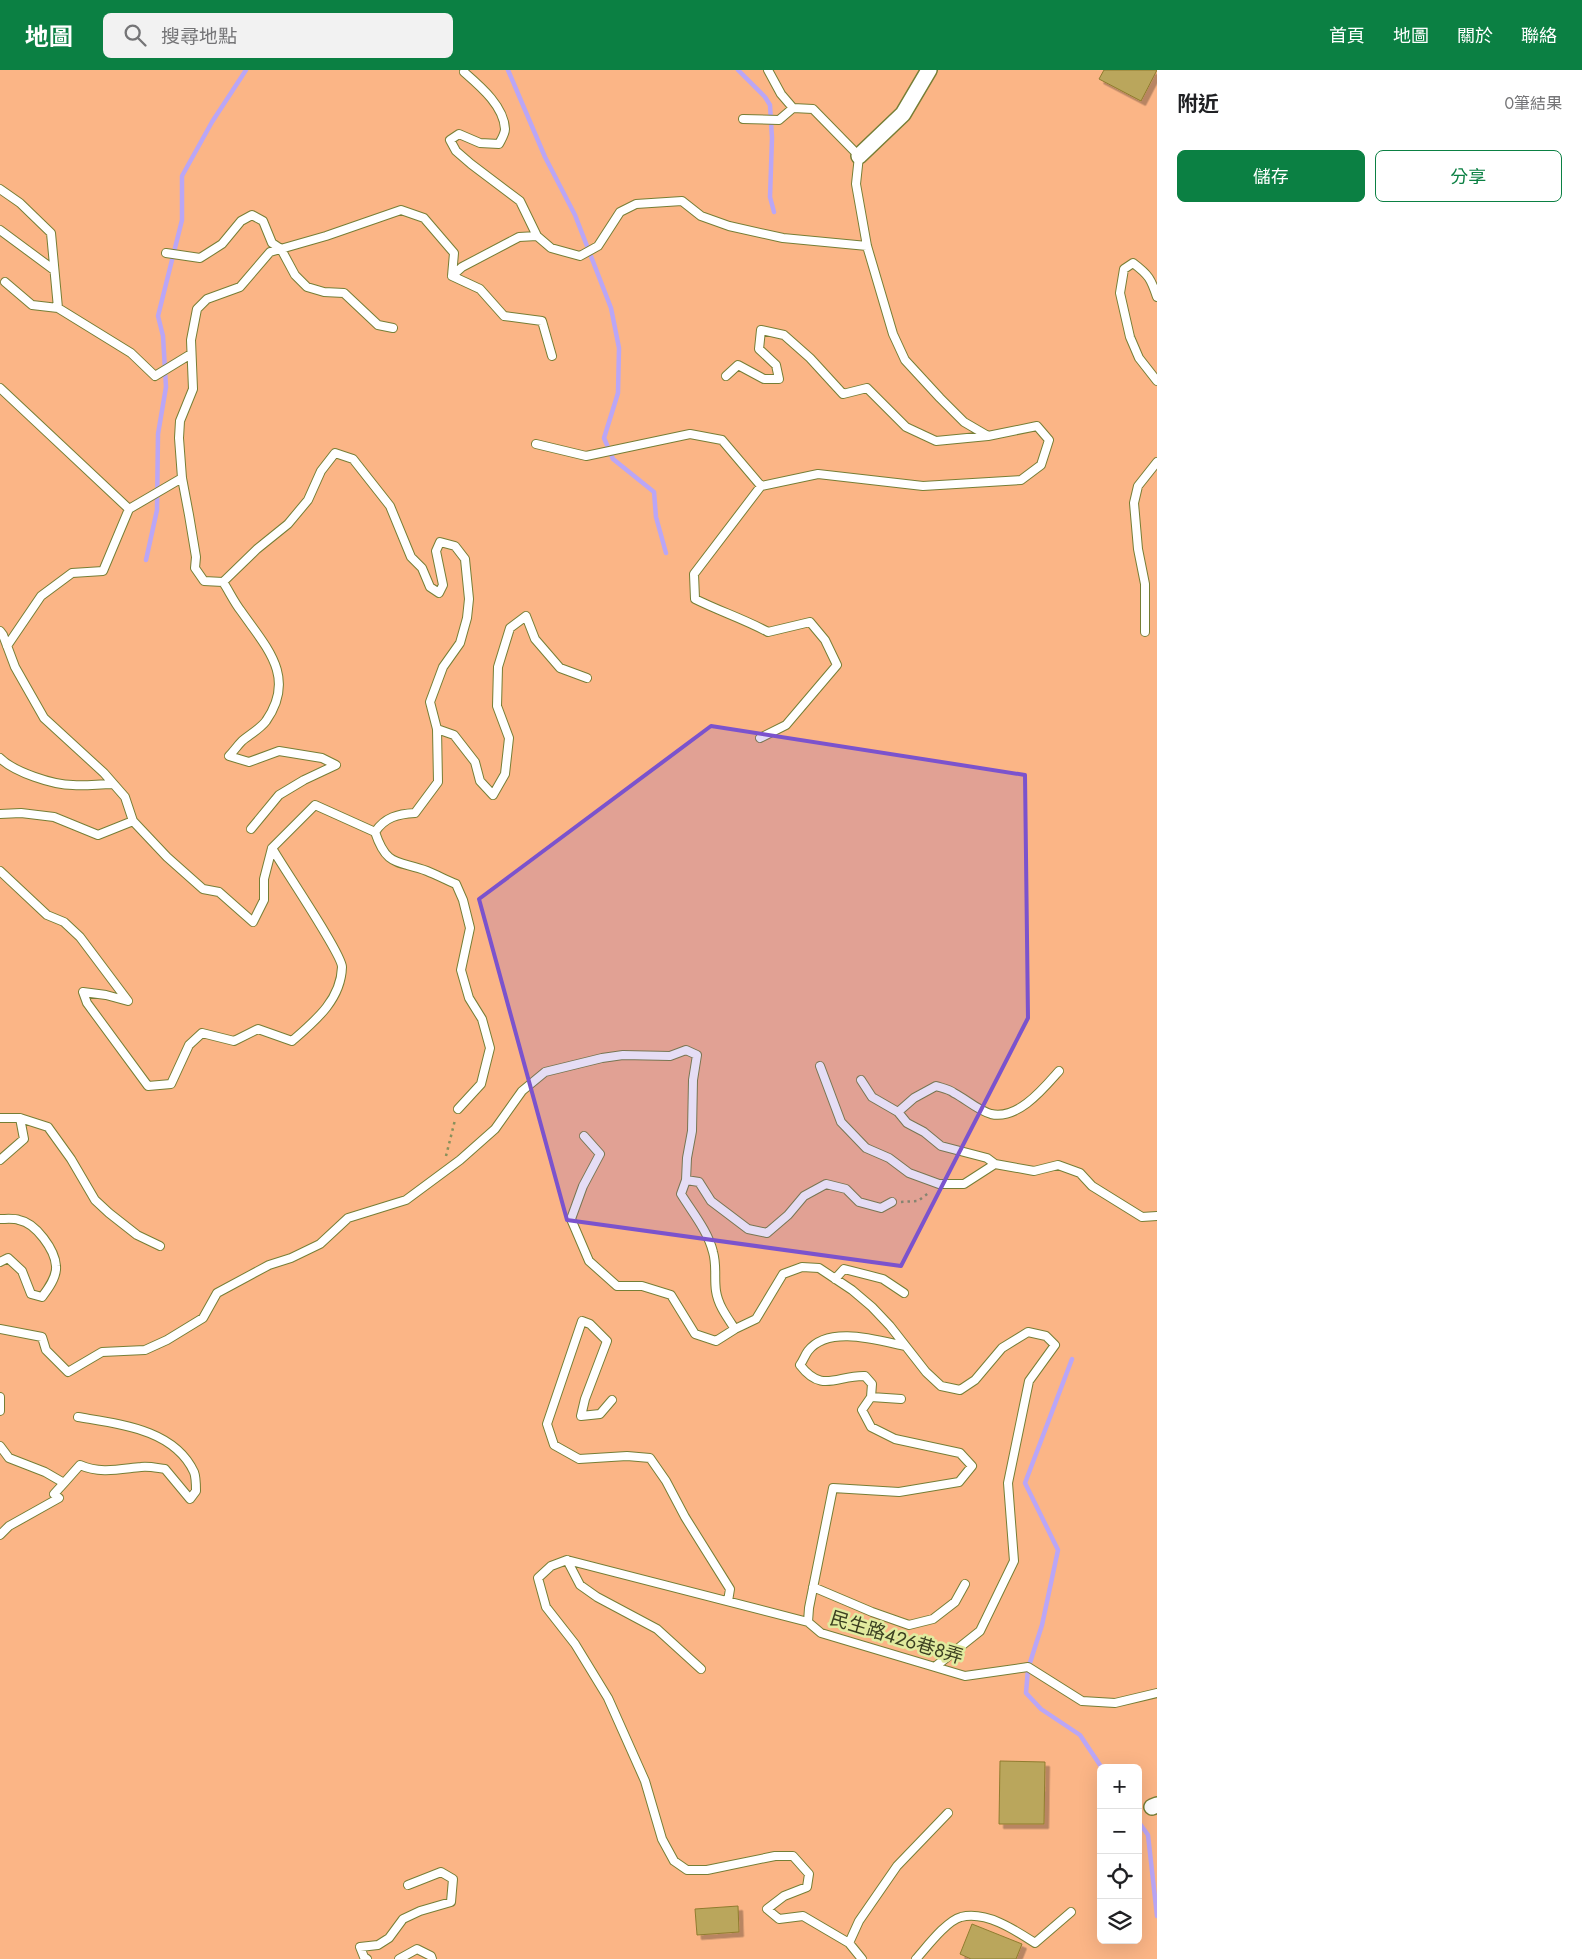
<!DOCTYPE html>
<html lang="zh-TW">
<meta charset="utf-8">
<style>
body{margin:0;font-family:Jost,"Noto Sans TC",sans-serif;background:#f2f2f2;color:#202124}
.controls{position:absolute;right:15px;bottom:15px;display:grid;overflow:hidden;border-radius:8px;box-shadow:0 5px 20px #0002}
.controls button{width:45px;height:45px;display:grid;place-items:center;padding:0;border:0;border-bottom:1px solid #e0e0e0;background:#fff;color:#202124;font:25px sans-serif}
.list{margin:0;padding:0;list-style:none}
h2{display:flex;justify-content:space-between;align-items:center;height:65px;margin:0;padding:0 20px;font-size:21px}
h2 small{font-size:16px;font-weight:400;color:#757577}
.actions{display:flex;gap:10px;padding:15px 20px}
.actions a{flex:1;padding:11px 0;border:1px solid #0b8043;border-radius:8px;text-align:center;font-size:18px;color:#0b8043}
.actions .main{background:#0b8043;color:#fff}
.icon{flex:none;width:28px;height:28px;fill:none;stroke:currentColor;stroke-width:2;stroke-linecap:round;stroke-linejoin:round}
.map{position:relative;flex:none;width:1157px;height:1889px;overflow:hidden}
header{display:flex;align-items:center;gap:30px;box-sizing:border-box;height:70px;padding:0 25px;background:#0b8043;color:#fff}
header strong{font-size:24px}
nav{display:flex;gap:28px;margin-inline-start:auto;font-size:18px}
.search{width:350px;height:45px;background:#f2f2f2;display:flex;align-items:center;gap:12px;box-sizing:border-box;padding:0 18px;border-radius:8px;color:#757577;font-size:19px}
main{display:flex}
aside{flex:1;background:#fff}
.map>svg:first-child{display:block}
</style>
<header>
<strong>地圖</strong>
<div class="search"><svg class="icon" aria-label="search" viewBox="0 0 24 24"><circle cx="10" cy="10" r="6"/><path d="M15 15l6 6"/></svg>搜尋地點</div>
<nav><a>首頁</a><a>地圖</a><a>關於</a><a>聯絡</a></nav>
</header>
<main>
<div class="map">
<svg width="1157" height="1889" viewBox="0 0 1157 1889">
<defs>
<filter id="shadow"><feDropShadow dx="4.5" dy="4.5" stdDeviation="0" flood-color="#0004"/></filter>
</defs>
<rect width="100%" height="100%" fill="#d4de93"/>
<path fill="#fbb586" fill-rule="evenodd" d="M0,0h1157v1889h-1157zM1101,1698h37v172h-37z"/>
<g fill="none" stroke-linecap="round" stroke-linejoin="round">
<path stroke="#baa6f6" stroke-width="4.5" d="M508,0l37,87 30,58 36,93 8,40 -1,45 -14,45 9,21 41,33 2,25 10,36
M738,0l27,27 5,8 2,33 -2,59 4,15
M146,490l11,-50 1,-76 8,-47 -3,-51 -5,-20 24,-96v-44l30,-54 34,-52
M1072,1289l-47,124 33,67 -16,75 -14,44 -2,24 15,16 39,26 22,33
M1138,1751l10,14 9,81"/>
</g>
<path fill="#baa65b" stroke="#8f7c2f" filter="url(#shadow)" d="M1104,0h53l-16,31 -42,-22z
M1000,1691l45,1 -1,62h-45z
M738,1836l1,26 -42,3 -2,-26z
M972,1854l50,20 -6,15h-45l-11,-5z"/>
<g fill="none" stroke-linecap="round" stroke-linejoin="round">
<g stroke="#767e35" stroke-width="10">
<path id="service" d="M464,2c16,14 40,34 41,57 0,5 -4,11 -6,15l-19,-1 -21,-9 -9,6 6,11 15,13 49,37 17,35
M743,49l36,1 14,-12
M0,119l20,14 31,30 7,75 73,45 24,23 36,-22
M0,160l54,40
M166,183l34,5 22,-14 19,-23 11,-6 11,6 9,22 9,6 14,26 12,12 17,5 20,1 34,32 15,3
M452,206l28,13 24,27 38,5 10,35
M5,212l27,23 26,3
M1157,227c-6,-18 -8,-22 -24,-34l-9,6 -4,24 10,44 9,21 18,23
M726,306l12,-11 26,14h15l-3,-14 -17,-16 2,-19 23,5 26,23 33,36 24,-6 39,39 30,14 52,-5
M0,318l129,121
M536,374l50,12 104,-22 32,6 39,46
M223,512c6,9 11,20 18,29 25,36 56,66 25,110 -6,8 -17,14 -24,20 -5,5 -8,10 -13,15l20,6 30,-11 43,7 14,7 -32,15 -25,15 -28,34
M0,561l3,4 12,32 29,51 60,55 21,24 8,24 34,36 36,32 16,3 34,30 11,-22v-21l8,-31 43,-43 60,27
M1145,562v-48l-7,-35 -4,-46 4,-17 19,-24
M7,576l34,-50 31,-23 31,-2 26,-62 53,-31
M437,659l17,6 21,27 5,19 13,14 12,-21 4,-36 -12,-32 1,-39 12,-39 16,-12 9,23 25,29 27,10
M760,668l26,-13 51,-60 -12,-25 -15,-18 -42,10c-24,-13 -49,-21 -73,-33l-1,-25 67,-88 57,-12 105,12 98,-6 20,-15 8,-25 -12,-14 -49,10 -24,-14 -24,-24 -35,-38 -12,-26 -26,-88 -11,-62 3,-28 -46,-47 -20,-1 -12,-14 -13,-24
M0,688c14,14 53,27 73,27 13,1 26,-1 39,-1
M0,744l21,-1 33,4 44,18 35,-14
M0,801l47,44 17,7 16,15 48,64 -22,-6 -23,-3 4,11 61,83 23,-2 18,-39 13,-12 32,8 24,-12 34,12c23,-20 49,-41 50,-74 0,-13 -60,-101 -70,-119
M820,996l21,56 25,26 23,10 20,15 30,11h25l31,-20 39,7 24,-6 22,8 12,13 50,31 15,-1
M861,1010l11,17 26,15
M458,1039l23,-25 9,-36 -8,-29 -13,-21 -8,-28 9,-42 -7,-28 -7,-16c-10,-4 -19,-9 -29,-13 -29,-11 -40,-3 -52,-39 10,-15 23,-18 40,-19l23,-31 -1,-53 -7,-27 13,-35 17,-24 7,-25 2,-19 -4,-40 -10,-13 -15,-4 -4,9 7,34 -4,8 -9,-6 -8,-19 -11,-11 -21,-51 -37,-47 -18,-6 -14,18 -13,29 -20,24 -31,25 -34,33 -19,-1 -9,-13 1,-11 -7,-42 -7,-37 -3,-40 1,-17 13,-32 -2,-49 6,-31 10,-10 33,-12 30,-35 56,-16 75,-26 23,8 30,35 -2,23 10,-9 57,-30 18,-1 14,12 29,8 18,-10 22,-34 16,-8 46,-3 19,15 28,10 54,12 84,8
M0,1048h20l28,9 23,32 24,41 14,13 28,22 23,11
M584,1066l16,18 -17,32 -12,33 18,42 28,25h25l29,9 24,39 21,7 19,-12
M0,1090l24,-21 -4,-21
M995,1094l-8,-6 -46,-12 -17,-14 -17,-9 -9,-11 16,-14 22,-12c6,2 13,3 18,7 12,6 23,17 37,21 27,6 52,-25 68,-43
M686,1110l13,2 12,19 37,28 19,4 21,-18 16,-19 22,-12 20,5 13,13 22,6 11,-6
M0,1149c6,0 14,-1 19,1 17,3 36,30 37,46 1,11 -8,23 -14,31l-11,-3 -9,-23 -14,-13 -8,4
M835,1209l9,-10 39,10 21,14
M0,1259l42,8 4,13 22,22 34,-20 43,-2 22,-10 36,-22 14,-25 52,-28 22,-7 29,-14 28,-26 58,-18 54,-40 35,-31 27,-38 23,-19 57,-14 21,-3 47,1 16,-6 11,5 -4,25 -1,51 -5,27 -1,22 -5,14c11,18 27,37 32,58 4,14 1,25 3,39 2,14 11,26 19,38l21,-10 27,-45 19,-7 17,1 33,22 20,17 18,19 36,46 15,14 19,4 15,-10 27,-32 26,-16 18,4 9,9 -26,36 -21,102 6,78 -34,70 -44,35
M0,1327v14
M871,1327l1,-13 -7,-8c-28,-1 -43,18 -65,-11 3,-4 5,-10 8,-14 20,-26 69,-11 97,-5
M901,1329l-30,-2 -9,13 9,17 24,12 65,14 12,13 -13,16 -60,10 -66,-4 -24,120 -1,14 13,11 144,43 63,-9 54,34 33,2 42,-10
M612,1330l-12,14 -19,2 4,-17 22,-58 -17,-17 -8,-3 -35,103 7,21 25,14 48,-3 23,2 16,23 19,36 45,72 -2,12
M0,1376l9,12 36,14 19,11 -10,11 5,4 -50,28 -9,9
M64,1413l16,-18c20,9 40,4 61,2 8,-1 16,1 24,2l25,30 6,-8c0,-6 0,-14 -2,-19 -20,-43 -75,-48 -116,-55
M567,1490l13,25 17,12 60,32 44,40
M813,1517l59,25 37,13 24,-6 22,-17 10,-18
M808,1552l-241,-62 -16,6 -13,12 8,29 29,37 33,54 37,83 17,58 12,22 13,9h20l68,-14h18l16,18 -2,13 -23,9 -17,13 12,10 24,-3 46,27 13,16
M849,1873l10,-22 38,-55 51,-53
M367,1889l-3,-2 -4,-10 18,-2 11,-7 14,-19 17,-8 31,-9 2,-23 -12,-7 -33,13
M399,1889l18,-10 14,7 1,3
M916,1889c10,-11 30,-38 45,-42 26,-6 54,13 74,26l36,-31"/>
</g>
<g stroke="#767e35" stroke-width="18">
<path id="minor" d="M859,86l44,-42 26,-44
M1152,1737l5,-2"/>
</g>
<path stroke="#89905b" stroke-width="2.5" stroke-dasharray="2.5 4" stroke-linecap="butt" d="M446,1086l9,-36
M901,1132l17,-1 12,-9"/>
<use href="#service" stroke="#fff" stroke-width="8"/>
<use href="#minor" stroke="#fff" stroke-width="15"/>
</g>
<path fill="#7b53cd" fill-opacity="0.2" stroke="#7b53cd" stroke-width="4" stroke-linejoin="round" d="M711,656l314,49 3,243 -127,248 -334,-46 -88,-321z"/>
<g text-anchor="middle" stroke-width="5" stroke-linejoin="round" paint-order="stroke">
<g font-size="19" fill="#3c4021" stroke="#e1eb9f">
<text transform="translate(897 1567) rotate(17)" y="7">民生路426巷8弄</text>
</g>
</g>
</svg>
<div class="controls">
<button>+</button>
<button>−</button>
<button><svg class="icon" aria-label="locate" viewBox="0 0 24 24"><circle cx="12" cy="12" r="6"/><path d="M12 2v4M12 18v4M2 12h4M18 12h4"/></svg></button>
<button><svg class="icon" aria-label="layers" viewBox="0 0 24 24"><path d="M12 4l9 5-9 5-9-5zM3 14l9 5 9-5"/></svg></button>
</div>
</div>
<aside>
<h2>附近<small>0筆結果</small></h2>
<ul class="list">
</ul>
<div class="actions"><a class="main">儲存</a><a>分享</a></div>
</aside>
</main>
